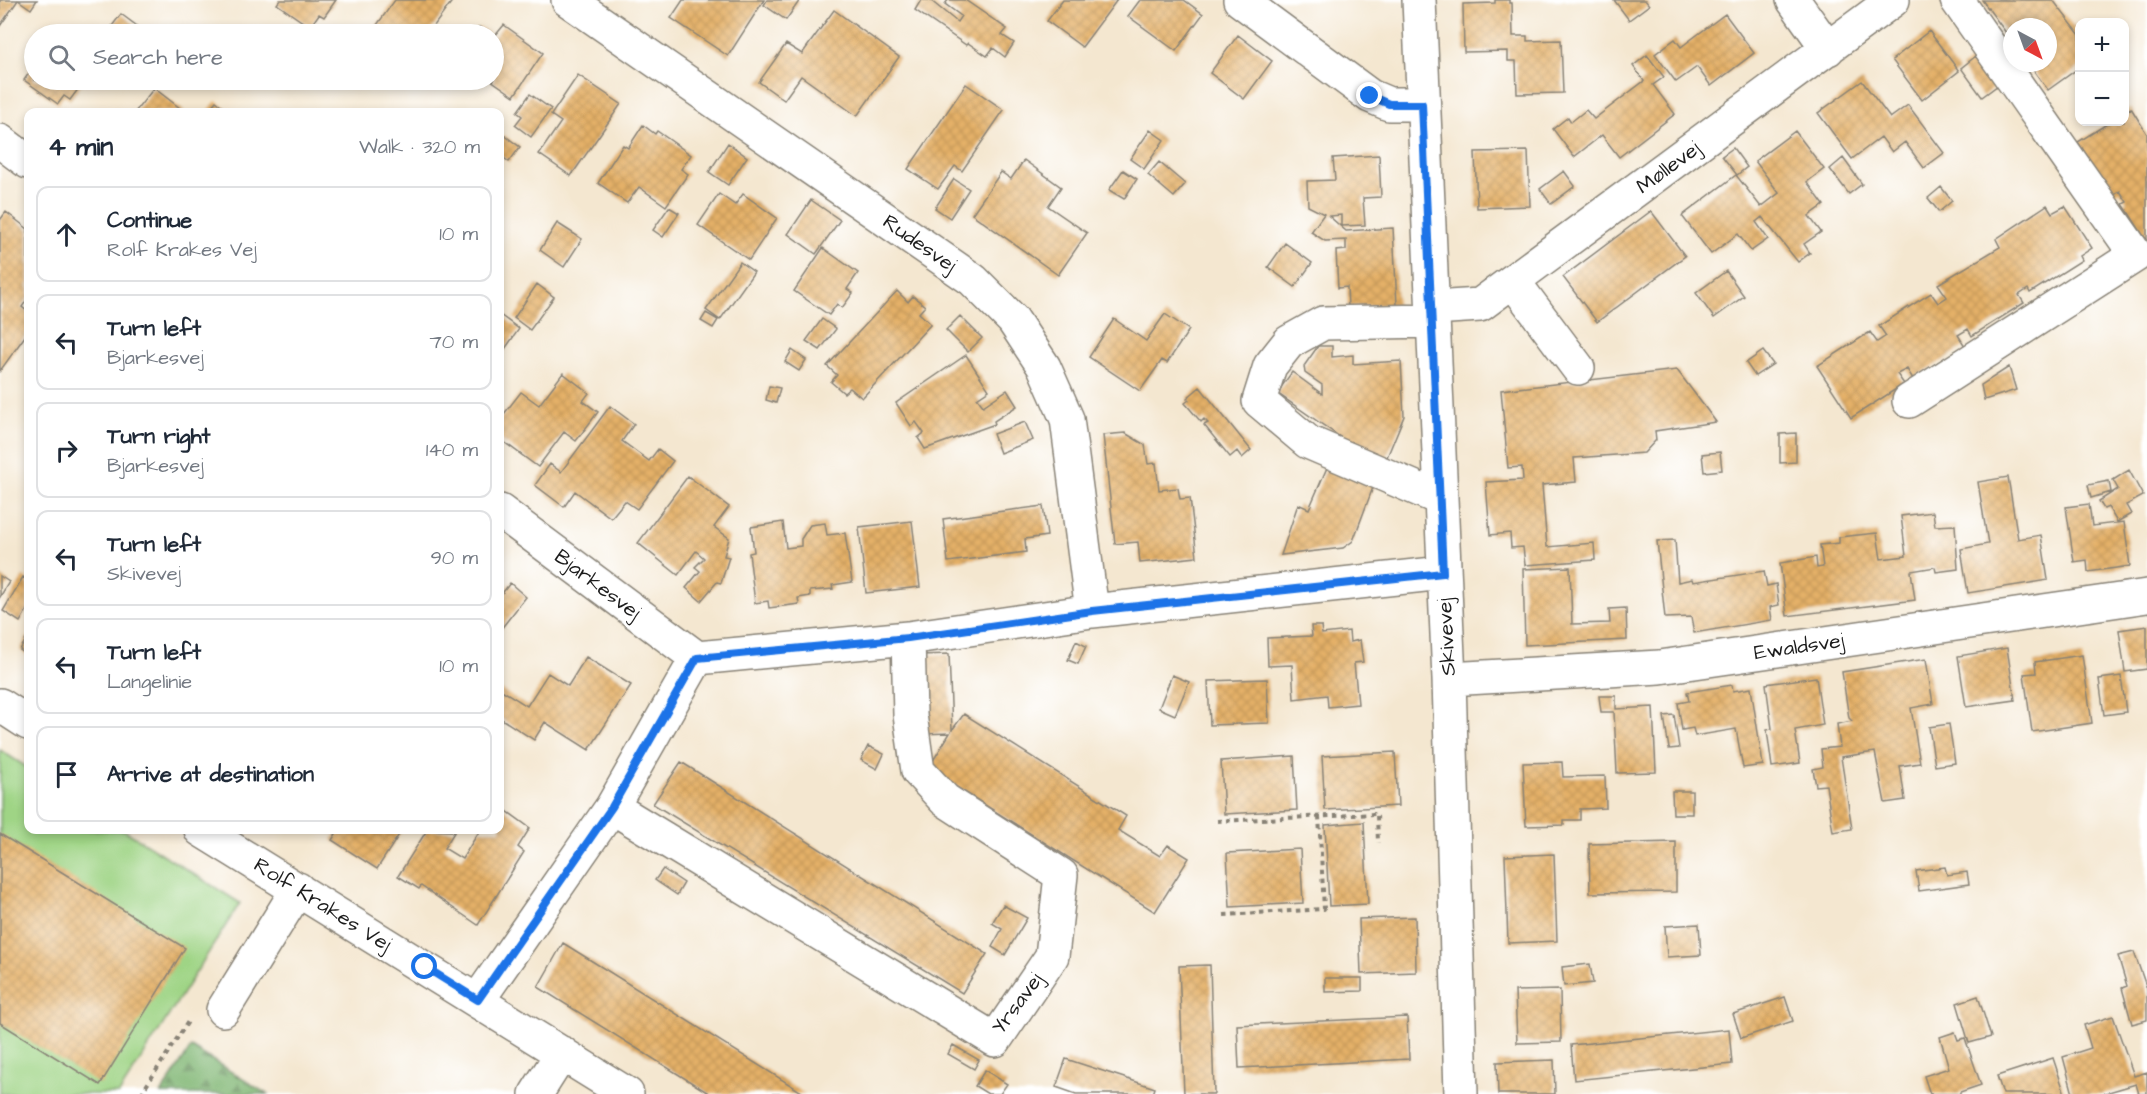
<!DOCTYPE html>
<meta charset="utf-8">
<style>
body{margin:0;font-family:"Architects Daughter",sans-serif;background:#f6f6f7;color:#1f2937}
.controls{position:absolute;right:18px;top:18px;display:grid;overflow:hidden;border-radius:12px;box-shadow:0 3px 9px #0003}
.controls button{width:54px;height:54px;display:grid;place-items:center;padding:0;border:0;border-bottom:2px solid #e0e1e3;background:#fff;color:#1f2937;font:30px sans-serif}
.compass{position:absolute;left:2003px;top:18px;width:54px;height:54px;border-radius:50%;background:#fff;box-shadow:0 3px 9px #0003;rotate:139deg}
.stop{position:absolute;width:18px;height:18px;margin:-14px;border:4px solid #1a73e8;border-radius:50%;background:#fff}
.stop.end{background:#1a73e8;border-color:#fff;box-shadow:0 2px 6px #0008}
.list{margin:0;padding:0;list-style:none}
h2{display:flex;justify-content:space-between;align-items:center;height:78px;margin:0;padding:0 24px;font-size:26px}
h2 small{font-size:20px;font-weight:400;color:#747a83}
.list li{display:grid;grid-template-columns:39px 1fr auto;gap:18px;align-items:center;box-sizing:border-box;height:96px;margin:0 12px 12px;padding:0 12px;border:2px solid #e0e1e3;border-radius:12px}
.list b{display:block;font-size:22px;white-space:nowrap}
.list p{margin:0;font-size:20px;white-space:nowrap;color:#747a83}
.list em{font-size:20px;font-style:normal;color:#747a83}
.icon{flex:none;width:33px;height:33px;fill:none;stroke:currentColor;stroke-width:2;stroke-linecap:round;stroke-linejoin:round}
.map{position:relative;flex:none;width:2147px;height:1094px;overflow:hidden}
.search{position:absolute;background:#fff;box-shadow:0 3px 9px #0003;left:24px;top:24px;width:480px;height:66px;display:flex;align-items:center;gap:15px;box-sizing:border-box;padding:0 21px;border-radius:33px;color:#747a83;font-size:22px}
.panel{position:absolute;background:#fff;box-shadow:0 3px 9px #0003;left:24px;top:108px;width:480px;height:726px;border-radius:12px}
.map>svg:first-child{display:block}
</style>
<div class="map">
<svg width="2147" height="1094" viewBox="0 0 2147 1094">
<defs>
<pattern id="forest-firs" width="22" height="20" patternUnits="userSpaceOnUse" patternTransform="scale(1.5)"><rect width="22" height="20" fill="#7fb672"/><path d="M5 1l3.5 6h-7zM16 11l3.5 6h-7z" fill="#67935d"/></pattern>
<pattern id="building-cross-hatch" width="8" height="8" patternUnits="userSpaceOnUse" patternTransform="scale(1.5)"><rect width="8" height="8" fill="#e4b067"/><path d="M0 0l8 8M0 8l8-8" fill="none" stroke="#c39759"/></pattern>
</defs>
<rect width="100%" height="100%" fill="#fff"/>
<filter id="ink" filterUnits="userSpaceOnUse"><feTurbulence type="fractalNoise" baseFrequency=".0167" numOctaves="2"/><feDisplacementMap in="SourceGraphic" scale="12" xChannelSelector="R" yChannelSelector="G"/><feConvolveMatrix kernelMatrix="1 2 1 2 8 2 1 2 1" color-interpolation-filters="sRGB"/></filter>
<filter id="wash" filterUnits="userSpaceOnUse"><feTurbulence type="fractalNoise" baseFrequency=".008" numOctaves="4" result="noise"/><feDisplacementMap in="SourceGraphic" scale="24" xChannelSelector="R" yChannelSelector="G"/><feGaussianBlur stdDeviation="1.35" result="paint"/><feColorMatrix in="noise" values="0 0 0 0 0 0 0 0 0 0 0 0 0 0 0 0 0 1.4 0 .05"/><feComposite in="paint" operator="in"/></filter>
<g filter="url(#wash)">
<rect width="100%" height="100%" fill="#f4e7d0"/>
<path fill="url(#forest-firs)" stroke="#4e6947" stroke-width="1.5" d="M191,1047l76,47h-106z"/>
<path fill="#9fd485" stroke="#5e7850" stroke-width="1.5" d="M0,750l28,18v62h96l116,73 -121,191h-119z"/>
<g id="blocks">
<path fill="url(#building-cross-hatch)" d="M0,0h37l-6,9 -13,-9 -18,26z
M280,0h56l-12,17 -5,-3 -9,13 -33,-23z
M395,0h58l-25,34h-55l4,-4 -3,-1z
M683,0h81l-36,56 -57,-38z
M767,0h33l-14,20 -22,-15z
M921,0h9l27,22 4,-6 -16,-12 3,-4h17l42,29 -5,6 12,8 -9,14 -12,-9 -6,8 -19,-13 -2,2 -51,-35z
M1063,0h54l-35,47 -35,-26z
M1140,0h44l19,14 -27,37 -48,-35z
M1495,0h14v3h3l1,33h14v5l34,-1 2,53 -46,1 -1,-33h-8v-10l-44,1 -1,-48 32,-1z
M1614,0h31l4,5 -20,15z
M1982,0h71l27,35v32l-32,23 -20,-27h20v-36h-36v14z
M834,10l65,47 -42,59 -56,-40 -17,24 -25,-18 27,-38 16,10z
M121,14l20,15 -4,5h-31z
M1725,14l29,39 -43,33 -14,-19 -21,15 -21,-28 20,-15 6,8z
M504,25l39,28 -29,43 -23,-16h3v-43z
M479,27l11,7h-16z
M1929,31l30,40 -37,29 -30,-40z
M1238,35l34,26 -28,38 -34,-26z
M1647,55l17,22 -11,8 22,29 -56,43 -17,-22 -28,22 -21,-28 15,-12 3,5 15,-12 8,9 50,-38 -11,-15z
M1976,56l22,29 -16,12 -21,-29z
M34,66v14h51l-15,20 -6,-4 -6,8 -34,-24z
M578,75l43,29 -50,72 -32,-22 22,-32 -10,-7z
M1862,81l28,37 18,-13 36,48 -20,15 -19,-26 -13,10 -11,-15 -29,22 -34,-46z
M966,84l38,26 -42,61 -7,-5 -17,23 -30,-20z
M154,88l31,24h-50z
M530,94l21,15 -20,28 -16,-12 7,-9 -5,-4z
M216,101l14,11h-23z
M2131,108l16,26v107l-24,-37 4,-2 -7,-11 -7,5 -35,-54 32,-20h14v-10z
M643,125l12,9 2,-3 34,24 -10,14 7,5 -22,32 -27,-19 -12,16 -29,-20 25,-38 5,3z
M1150,130l14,10 -20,29 -14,-10z
M1795,131l29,38 -17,13 17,23 -15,11 12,16 -17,12 6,9 -12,9 -36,-45 -6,5 12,17 -17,12 -13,-17 -27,20 -29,-38 54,-41 25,32 18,-14 -24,-32z
M504,135l16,12 -11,15 -9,-7v-14z
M728,143l19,14 -19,28 -19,-13z
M1733,148l14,19 -10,8 -15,-19z
M1528,151l2,55 -53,2 -2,-56z
M1379,155l2,42 -18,1 2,27 -24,1v-11l-12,1 17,15 47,-3 4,77 -49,2 -1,-20 -9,1 -2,-37 10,-1v-10l-21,1 -14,-9 13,-18 -16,-8 -1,-25 28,-1 -2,-22z
M1843,158l19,26 -13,10 -19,-25z
M1024,160l37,27 -13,19 39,27 -29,42 -86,-61 29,-42 10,7z
M1159,162l26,22 -11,13 -26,-22z
M1123,170l14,9 -13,20 -15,-9z
M1564,171l11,15 -24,18 -11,-15z
M954,179l15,10 -19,29 -15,-10z
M1941,187l11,14 -13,11 -11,-14z
M719,194l16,11 8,-11 34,24 -28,42 -51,-35z
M811,200l29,20 -24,34 -28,-20z
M2047,205l5,8 13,-7 27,42 -12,8 2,4 -52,33 -2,-4 -9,6 5,8 -52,33 -4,-7 -10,6 7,11 -52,33 -6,-10 -10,5 7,10 -53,34 -34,-52 53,-34 7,10 9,-6 -7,-10 52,-33 7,10 9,-6 -9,-13 62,-37 -4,-8z
M669,207l10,6 -16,24 -10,-7z
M1651,211l34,45 -88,66 -34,-45z
M6,212l22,17v69l-6,9 6,5v20l-28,39v-151z
M557,223l25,16 -18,28 -24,-17z
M1285,243l27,20 -17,24 -27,-20z
M823,248l35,25 -11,16 6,4 -11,15 -5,-4 -8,11 -35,-24z
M740,262l14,10 -34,48 -14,-10z
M1726,271l18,25 -30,22 -18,-25z
M537,284l17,13 -24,33 -16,-12z
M897,291l11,11 5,-6 12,10 -6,7 12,11 -69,74 -12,-10 -6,5 -13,-11 6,-7 -10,-9z
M706,313l12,7 -5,8 -12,-7z
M1165,314l24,16 -22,33 -5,-3 -22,31 -51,-34 25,-38 32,22z
M500,315l19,14 -19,27z
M960,316l22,22 -14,14 -22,-22z
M822,319l14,10 -16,21 -14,-9z
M1318,346h14v11l21,-2v9l48,-3 3,55 -19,46 -47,-22 2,-3 -63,-44 15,-21 30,22v-9l-17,-12 -1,-7z
M792,350l14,10 -7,11 -14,-9z
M1763,351l10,13 -18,12 -9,-13z
M966,355l23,35 -12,8 6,8 24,-16 10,16 -23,15 1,3 -70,25 -7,-11 6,-5 -8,-11 -5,4 -15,-23z
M2009,367l7,23 -32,10 -3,-15z
M1677,370l39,52 -61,9 1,9 -12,13 -70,5 2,24 -34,3 5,62 47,-4 1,17 -70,5 -2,-18 -12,1 -1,-15 -20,2 -4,-53 37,-2 -1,-13 -14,1 -7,-78z
M563,373l26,20 -6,8 15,11 -22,29 -12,-9 -26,35 -38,-28v-20l21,-27 18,13z
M769,386l11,2 -4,15 -10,-3z
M1200,387l51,63 -9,8 -5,-7 -7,6 -26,-32 4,-2 -4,-4 -3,3 -16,-19 4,-3 -2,-2z
M610,406l24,18 -12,17 27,20 9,-12 15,12 -36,48 -12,-8 -14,17 -36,-27 -11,16 -29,-22 15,-21 11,8z
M1025,422l8,18 -33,13 -7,-19z
M1125,433l20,12 3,19 8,-1 3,27 19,-2 2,11 10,-1 7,59 -57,6 -2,-21 -23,2 -12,-109z
M1796,433v29l-16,1v-29z
M1720,452l2,18 -18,2 -2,-18z
M1329,463l46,19 -22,59 -10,7 -62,7 17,-51 11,5z
M2129,470l14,26 -17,9 5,9 -14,8 -9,-15 -4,2 -5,-8 19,-12 -5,-9z
M688,476l41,31 -15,20 15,11 -5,18 5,1 -8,26 -4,-1 -16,19 -15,-13 14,-17 -5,-4 9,-9 -8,-7 -18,24 -40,-32z
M2008,477l10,62 23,-4 7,45 -80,13 -7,-44 27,-5 -10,-62z
M2109,481l2,11 -20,6 -3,-13z
M2089,504l3,22 32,-4 6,44 -42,6 -1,-12 -13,2 -8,-55z
M1043,506l4,30 -22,3 1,13 -78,10 -5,-43z
M1933,512l2,14 20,-1 3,44 -22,3 -1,-5 -24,4 4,29 -128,16 -7,-53 36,-6 1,11 6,-1 -3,-22 19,-2v-6l38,-4 4,26 25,-3 -5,-40z
M912,521l8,66 -54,6 -7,-66z
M783,522l3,26 15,-2v-7l9,-14 15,-2 2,12 18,-2 7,49 -20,3 1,4 -23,2v5l-12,2 1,6 -30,4 -1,-7 -13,2 -6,-50 5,-1 -3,-25z
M1675,540l3,42 14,-3 1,3 71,-11 3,15 9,-2 3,21 -9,2 2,13 -78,13 -3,-16 -26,1 -8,-77z
M1570,567l2,57 38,-1 -1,-14 17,-1 1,32 -102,5 -2,-76z
M0,576l9,6 -9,15z
M23,577l5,3v28l-8,14 -17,-11z
M510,583l16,14 -26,33v-34z
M1311,626h10l1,8 27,-3 1,11 10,-2 3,22 -9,1 4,41 -30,3 -1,-12 -33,4 -2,-34 -24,1 -1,-28 45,-2z
M2147,626v43l-22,3 -6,-42z
M28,636v20l-8,-6z
M1076,641l10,5 -8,18 -10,-4z
M2007,648l8,52 -49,7 -8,-51z
M949,654l3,76 12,-16 162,102 -8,14 42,26 8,-11 21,13 -34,54 -227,-143 22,-36 -28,1 -2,-79z
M2082,655l10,68 -60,9 -8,-58 12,-1 -1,-11z
M586,657l45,28 -42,65 -44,-28 -11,18 -34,-22v-29l27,17 21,-33 20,13z
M1926,659l7,45 -22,4 9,55 -20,3 5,34 -20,3 -10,-51 -34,5 11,72 -19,3 -7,-47 -10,1 -3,-17 10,-2 -2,-18 19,-2 -3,-23 15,-3 -3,-3 -7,-46z
M1172,675l17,7 -14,33 -16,-7z
M2121,676l5,36 -22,3 -5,-36z
M1816,677l7,48 -28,5 5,33 -28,4 -5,-37 5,-1 -6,-45z
M1267,679l2,44 -59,2 -2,-44z
M1732,685l1,6 18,-3 12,77 -20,3 -7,-39 -41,7 -2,-8 -11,2 -4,-27 11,-2 -2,-9z
M1599,696h17v13l37,-2 3,65 -39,1 -3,-61h-13z
M1674,715l5,33 -10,1 -5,-33z
M1949,724l6,39 -20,3 -6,-39z
M868,746l16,8 -7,15 -16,-9z
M1395,752l3,54 -73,4 -3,-54z
M1294,756l3,54 -73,4 -3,-53z
M681,762l306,192 -25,39 -309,-189z
M1562,762l1,15 42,-1 1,32 -26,1v11h-16v5l-38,1 -3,-63z
M1672,791h20v23h-19z
M500,806l30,22 -12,19 6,5 -46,73 -57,-39 -2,3 -21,-13 29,-46 28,1 -11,17 18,11 18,-29h20z
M1364,822l4,82 -39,2 -4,-81z
M329,830h73l-25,39 -45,-29 4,-6z
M0,834l185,114 -85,137 -100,-62z
M1676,842v50l-86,1 -1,-49z
M1300,849l3,54 -73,4 -3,-54z
M1554,854l3,87 -49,2 -3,-87z
M1945,867l2,8 20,-3 2,12 -50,7 -3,-20z
M663,869l21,14 -7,12 -22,-15z
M1003,905l24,13 -22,37 -13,-8 10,-18 -10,-6z
M1415,917l1,55 -55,2 -2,-55z
M1699,924l2,31 -34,2 -2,-31z
M563,943l242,151h-95l-172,-107z
M2134,952l13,37v31l-15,4 -10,-36 5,-2 -9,-30z
M1590,964l3,19 -29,3 -2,-19z
M1210,965l4,129h-30l-5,-128z
M1325,978h37v13l-37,1z
M1560,990l1,52 -44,1 -2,-52z
M1978,996l13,41 -22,6 -12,-40z
M1785,997l8,24 -52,17 -8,-24z
M2113,1016l21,60 13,-4v22h-8l-3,-10 -34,10h-29l-10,-37 28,-9 -7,-23z
M1407,1017l2,42 -170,9 -2,-43z
M1729,1029l3,35 -158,16 -3,-35z
M1955,1032l3,8 7,-2 16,47 -21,7v2h-30l-6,-18 25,-8 -9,-31z
M953,1045l26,15 -5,9 -26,-15z
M2053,1058l12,36h-62l-6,-18z
M1066,1059l89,29 -2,6h-77l-20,-7z
M1554,1060l1,34h-57l-1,-32z
M985,1070l22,14 -7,10h-12l-13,-8z"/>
</g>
</g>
<g filter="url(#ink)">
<use href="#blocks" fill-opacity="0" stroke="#888276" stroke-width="1.5"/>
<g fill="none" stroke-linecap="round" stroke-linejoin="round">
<g stroke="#888276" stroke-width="36">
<path id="minor" d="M568,0l405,280 40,40 31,47 23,52 25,192
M1240,0l130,96 19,8h33
M1419,0l30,679 12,415
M1793,0l35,49
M0,141l28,21
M1513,281l65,87
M1433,308l47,-3 413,-305
M1433,321l-110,2 -34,19 -19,24 -11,35 49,41 133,57
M1909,401l227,-146 -179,-255
M500,511l197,147
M1449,679l211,-12 487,-71
M0,705l28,18
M612,807l383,233 57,-84 9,-81 -116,-75 -27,-29 -8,-56 -2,-77
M201,830l426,264
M478,1000l134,-193 85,-149 211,-20 184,-27 351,-38
M223,1010l75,-121
M536,1094l26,-41"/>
</g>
<path stroke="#888276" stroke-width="4" stroke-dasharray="4.5 4.5" stroke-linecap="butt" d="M1217,821l160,-7 1,29
M1224,915l100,-6 -5,-93
M141,1094l48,-74"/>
<use href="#minor" stroke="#fff" stroke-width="33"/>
</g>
</g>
<g fill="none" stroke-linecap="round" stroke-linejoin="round" filter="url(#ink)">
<path stroke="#1a73e8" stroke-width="8" d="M425,967l53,33 134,-193 85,-149 211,-20 184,-27 351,-38 -21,-469h-33l-19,-8"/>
</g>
<g text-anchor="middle" stroke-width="5" stroke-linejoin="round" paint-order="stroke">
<g font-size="21" fill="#1c1c1c" stroke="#fff">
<text transform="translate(1668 167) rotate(-36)" y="7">Møllevej</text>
<text transform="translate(920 243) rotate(35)" y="7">Rudesvej</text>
<text transform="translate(598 584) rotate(37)" y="7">Bjarkesvej</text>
<text transform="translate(1446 637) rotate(-93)" y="7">Skivevej</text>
<text transform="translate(1799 646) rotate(-8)" y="7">Ewaldsvej</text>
<text transform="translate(323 904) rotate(32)" y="7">Rolf Krakes Vej</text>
<text transform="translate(1017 1003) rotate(-53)" y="7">Yrsavej</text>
</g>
</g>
</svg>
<div class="controls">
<button>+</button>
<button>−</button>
</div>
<svg class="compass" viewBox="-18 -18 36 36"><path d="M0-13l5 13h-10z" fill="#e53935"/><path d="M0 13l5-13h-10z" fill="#747a83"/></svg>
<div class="stop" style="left:425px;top:967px"></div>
<div class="stop end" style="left:1370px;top:96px"></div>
<div class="search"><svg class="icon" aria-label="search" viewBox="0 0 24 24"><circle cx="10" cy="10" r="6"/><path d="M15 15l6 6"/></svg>Search here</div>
<section class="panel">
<h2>4 min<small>Walk · 320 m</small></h2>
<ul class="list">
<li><svg class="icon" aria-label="ahead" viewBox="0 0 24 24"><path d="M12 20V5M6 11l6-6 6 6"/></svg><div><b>Continue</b><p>Rolf Krakes Vej</p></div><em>10 m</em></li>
<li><svg class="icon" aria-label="left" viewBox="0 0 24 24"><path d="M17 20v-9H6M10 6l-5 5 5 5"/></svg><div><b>Turn left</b><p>Bjarkesvej</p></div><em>70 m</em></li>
<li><svg class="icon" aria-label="right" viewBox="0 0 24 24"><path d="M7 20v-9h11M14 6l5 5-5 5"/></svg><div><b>Turn right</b><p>Bjarkesvej</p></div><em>140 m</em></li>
<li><svg class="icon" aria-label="left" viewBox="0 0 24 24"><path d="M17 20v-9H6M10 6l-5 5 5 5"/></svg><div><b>Turn left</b><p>Skivevej</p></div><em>90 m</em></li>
<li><svg class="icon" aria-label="left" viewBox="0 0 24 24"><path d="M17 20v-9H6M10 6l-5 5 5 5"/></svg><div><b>Turn left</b><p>Langelinie</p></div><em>10 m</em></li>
<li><svg class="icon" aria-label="arrive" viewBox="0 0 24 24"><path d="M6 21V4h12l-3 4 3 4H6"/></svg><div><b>Arrive at destination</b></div></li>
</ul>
</section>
</div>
